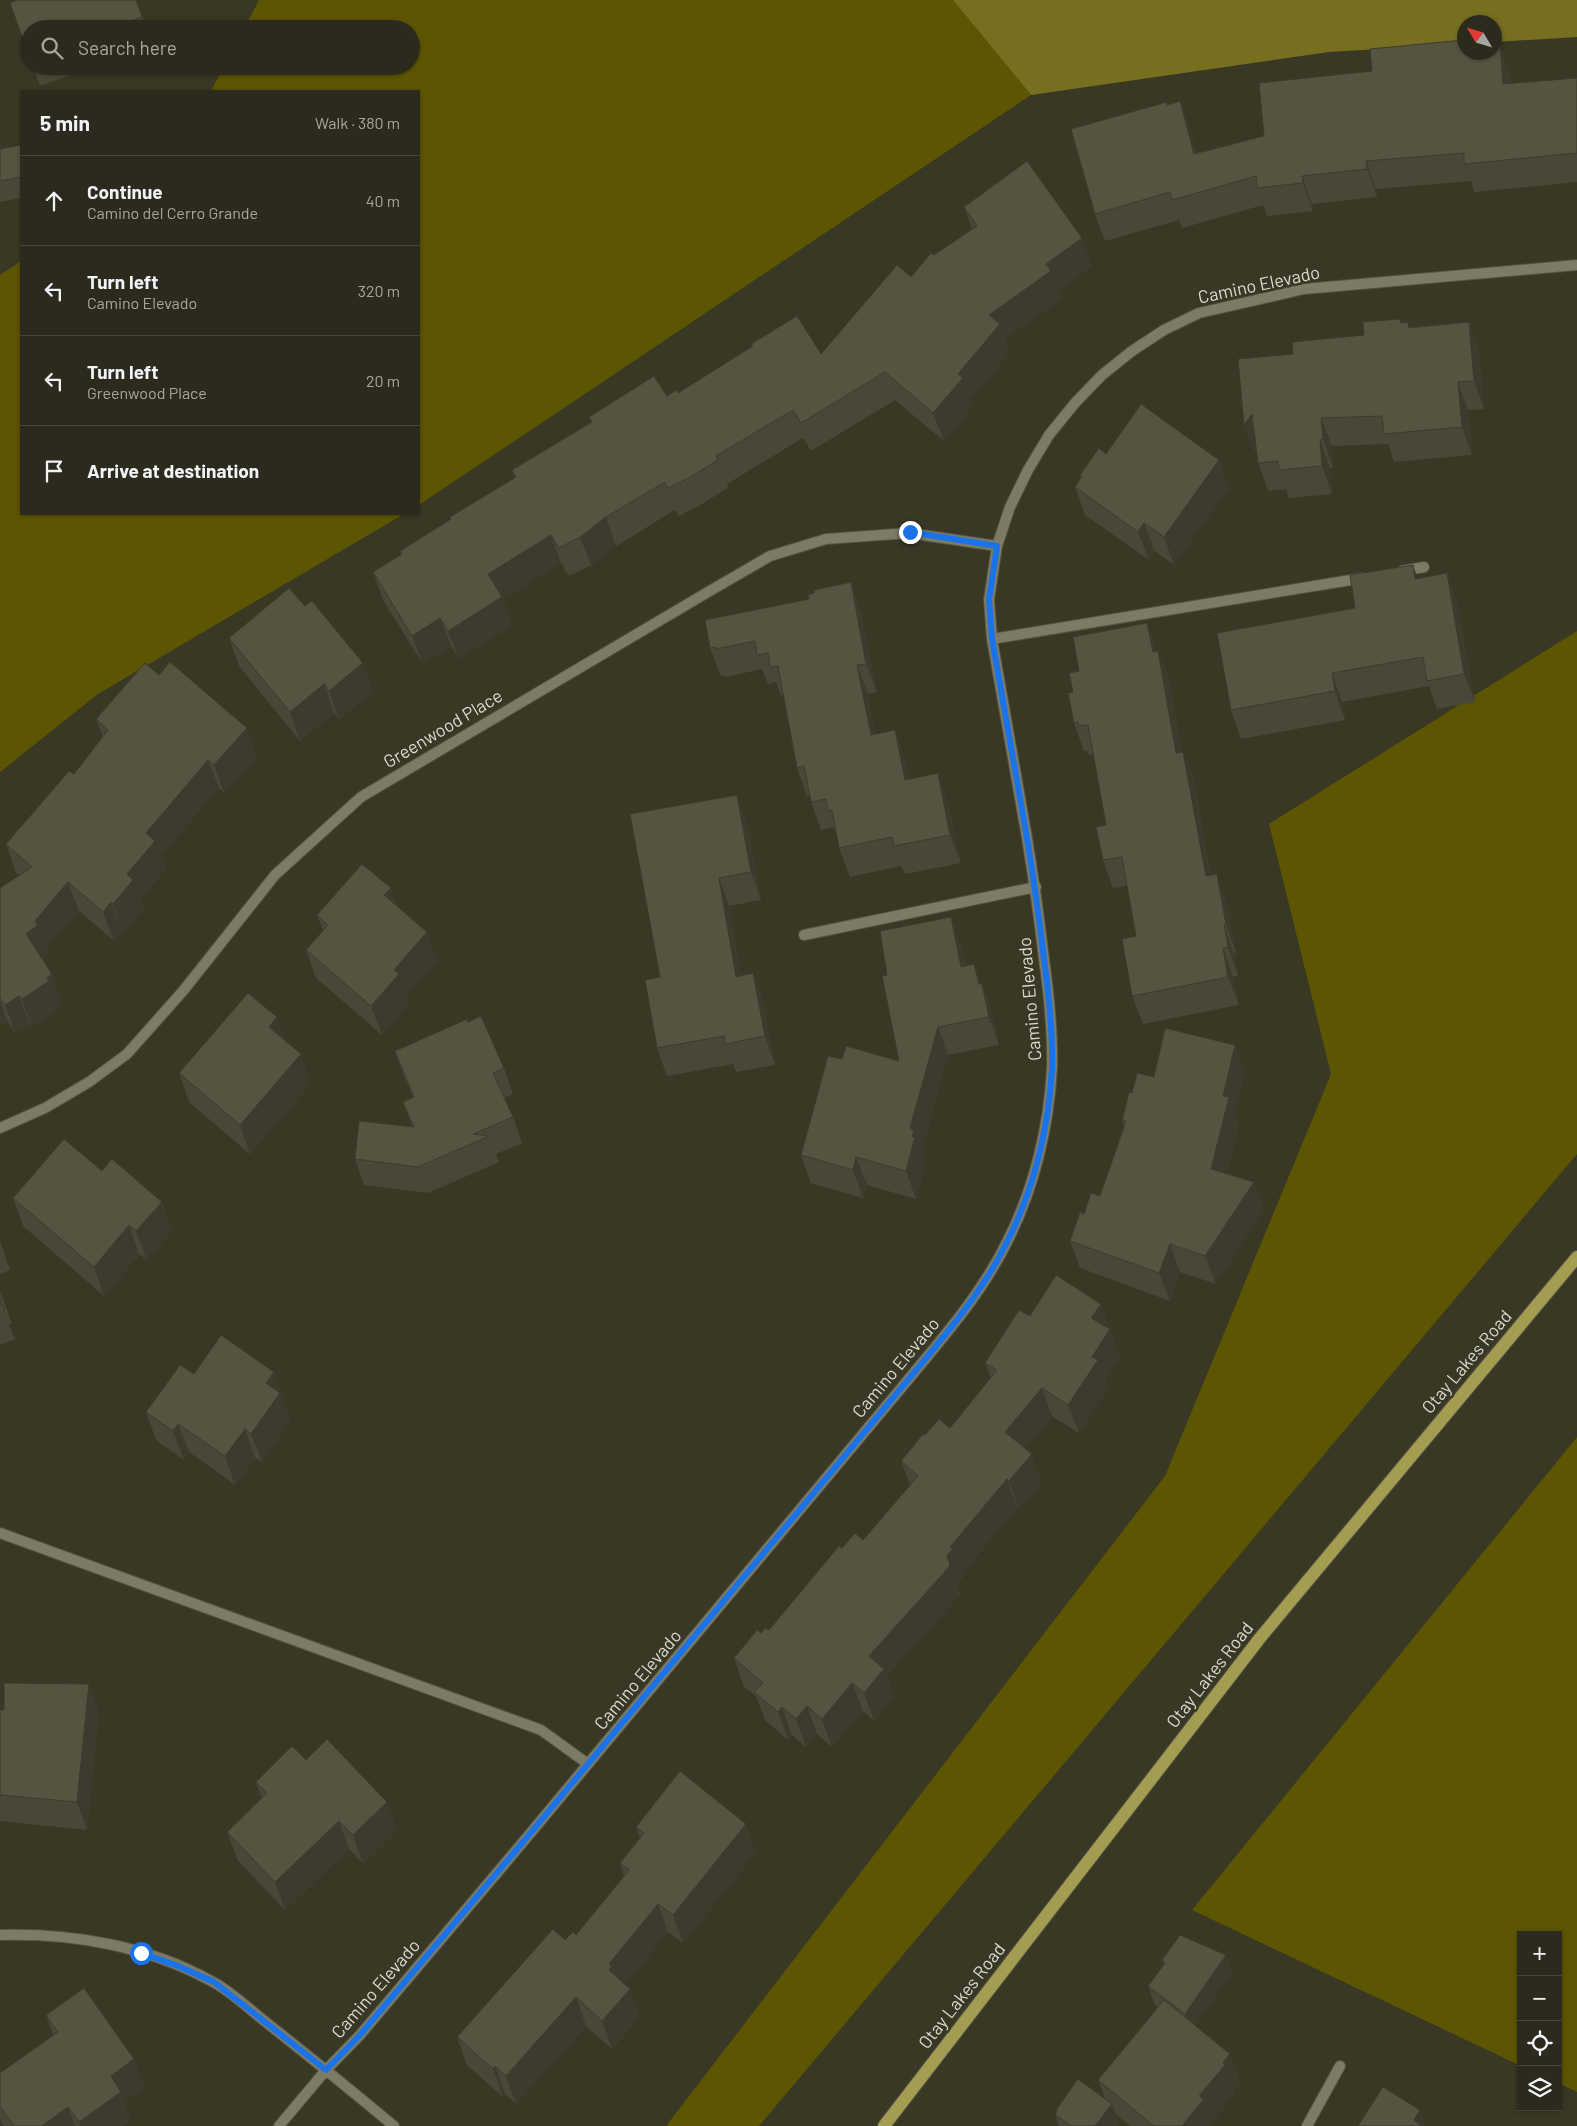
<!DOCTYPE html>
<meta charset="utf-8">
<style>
body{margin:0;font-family:Barlow,sans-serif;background:#373629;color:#f1f3f6}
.controls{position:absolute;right:15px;bottom:15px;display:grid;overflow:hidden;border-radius:0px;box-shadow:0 1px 4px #0004}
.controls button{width:45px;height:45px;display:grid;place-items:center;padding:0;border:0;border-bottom:1px solid #47463b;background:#2b2a1c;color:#f1f3f6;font:25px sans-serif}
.compass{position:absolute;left:1457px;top:15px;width:45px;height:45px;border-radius:50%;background:#2b2a1c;box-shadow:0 1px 4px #0004;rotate:308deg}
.stop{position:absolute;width:15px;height:15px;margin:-11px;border:4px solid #1a73e8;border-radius:50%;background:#fff}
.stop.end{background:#1a73e8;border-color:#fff;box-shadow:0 1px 5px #0008}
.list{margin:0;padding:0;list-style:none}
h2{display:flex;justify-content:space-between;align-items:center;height:65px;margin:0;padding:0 20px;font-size:21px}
h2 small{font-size:16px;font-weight:400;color:#a6a7a3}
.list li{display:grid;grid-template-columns:32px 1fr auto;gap:15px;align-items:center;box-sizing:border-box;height:90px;padding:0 20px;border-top:1px solid #47463b}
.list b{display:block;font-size:19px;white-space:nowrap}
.list p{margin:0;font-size:16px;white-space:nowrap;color:#a6a7a3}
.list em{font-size:16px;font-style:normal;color:#a6a7a3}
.icon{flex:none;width:28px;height:28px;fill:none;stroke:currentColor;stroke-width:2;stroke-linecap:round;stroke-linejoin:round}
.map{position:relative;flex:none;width:1577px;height:2126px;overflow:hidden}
.search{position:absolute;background:#2b2a1c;box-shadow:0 1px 4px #0004;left:20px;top:20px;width:400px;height:55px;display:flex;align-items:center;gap:12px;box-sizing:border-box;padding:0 18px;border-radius:28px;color:#a6a7a3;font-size:19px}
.panel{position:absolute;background:#2b2a1c;box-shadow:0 1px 4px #0004;left:20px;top:90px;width:400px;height:425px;border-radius:0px}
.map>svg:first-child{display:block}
</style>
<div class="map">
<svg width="1577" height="2126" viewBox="0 0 1577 2126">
<rect width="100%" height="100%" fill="#393825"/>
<path fill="#5c5501" d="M259,0h694l78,95 -612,410v-414h-208l13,-25h187v-37h-167z
M21,261v253h383l-306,180 -98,78v-497z
M1577,631v523l-818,972h-93l499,-650 166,-402 -62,-250z
M1577,1437v655l-19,-9v-148h-37v131l-329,-156z"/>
<path fill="#766f20" d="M953,0h624v37l-82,5 -1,-20h-30v22l-135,8 -298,43z"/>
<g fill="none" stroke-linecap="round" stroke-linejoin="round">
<g stroke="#545343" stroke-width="12">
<path id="service" d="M1402,571l22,-4
M992,639l371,-61
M804,935l232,-48
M0,1533l541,197 47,34"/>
</g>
<g stroke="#545343" stroke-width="12">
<path id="minor" d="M0,1128l45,-20 44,-26 38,-28 56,-63 92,-116 86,-78 347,-205 62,-36 56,-17 83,-6 88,13
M0,1935c72,-2 149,11 213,47 19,10 37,28 54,41 43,34 85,68 127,103
M279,2126l47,-56 34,-35 163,-193 389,-467c35,-42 71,-84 95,-133 27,-53 42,-115 45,-174 1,-36 -3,-73 -8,-109 -5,-43 -11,-85 -18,-127 -11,-65 -23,-129 -34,-193l-3,-39 8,-54 13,-39 18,-37 21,-35 26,-32 27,-28 30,-24 32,-21 35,-17 105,-24 273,-24
M1307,2126l33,-60"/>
</g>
<g stroke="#545343" stroke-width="14">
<path id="primary" d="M884,2126l376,-488 317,-381"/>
</g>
<use href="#service" stroke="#7c7b66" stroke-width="10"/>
<use href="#minor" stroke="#7c7b66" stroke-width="10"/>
<use href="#primary" stroke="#a39d52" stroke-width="12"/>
</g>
<path fill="#494838" d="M136,0l11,29h-118z
M33,66h62l-55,20z
M1510,74l1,10 66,-6v104l-103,10 -3,-11 -95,8 1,8 -65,7 1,7 -46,5 -4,-11 -81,23 -3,-8 -74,21 -10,-27 73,-109 12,-4 10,28 6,24z
M21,145v53l-21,4v-53z
M964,207l128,59 -34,25 3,8 -56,40 5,13 -39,47 2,7 -29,35 -49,-41 -84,51 -8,-13 -76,46 1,4 -31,19 -18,9 -4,-6 -59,36 -25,19 -22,11 -8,-13 -58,36 9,26 -53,34 -8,-13 -28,18 -40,-64 -10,-28 28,-17 -1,-4 115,-72 -3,-9 79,-48 -2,-5 89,-24 74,-46 -1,-3 70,10 90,-77 23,-22 38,-26z
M1469,322l10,28 5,59 -16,1 4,45 -78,7 -6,-18 -56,2 1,22h-3l2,26 -43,4 -3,-9 -18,2 -10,-28 -2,-13 -2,4 39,-100 71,-19 37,-12 9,4z
M1219,460l10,28 -55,77 -19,-14 -6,9 -64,-45 -10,-28 6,-9 -1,-3z
M1447,573l10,29 18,100 -38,7 -8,-23 -87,16 3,18 -104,19 -10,-29 124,-102 63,-30z
M809,599l52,12 16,81 -9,2 7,40 20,-4 10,29 4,20 39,22 13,62 -56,11 -4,-8 -51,11 -11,-29 -2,-12 -3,-9 -13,3 -10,-28 -1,-7 -3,1 -10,-28 -14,-73h-2l-5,-13 -8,2 -6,-15 -36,8 -1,-2 -4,1 -11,-28z
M229,638l144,53 -34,28 -5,-6 -34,28 -61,-75z
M1157,651l12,28 13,73h1l11,28 17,95 16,28 9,50 -2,1 4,22 -5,1 6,28 -96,19 -11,-28 4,-60 -9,-50 -14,2 -10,-28 3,-35 -13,-71 -4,1 -1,-4h-4l-10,-28 -1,-31z
M159,675l98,81 -33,37 -5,-5 -58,67 5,14 -26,30 4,9 -21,25 -1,-2 -9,9 -34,-29 -33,37 2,6 -6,4 20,44 -4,4 1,3 -27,18 -2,-3 -15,9 -7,-11 -8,5v-139l19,-13 -3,-2 -10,-29 68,-70 29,-37 -7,-18z
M747,823l14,77 -32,6 12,69 12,-2 10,28 12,64 -39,7 -3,-8 -66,12 -10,-28 3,-71z
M391,888l6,19 40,53 -30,36 2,7 -27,32 -66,-57 -10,-28 17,-20 -6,-15z
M961,945l5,21 16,18 10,28 7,33 -51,10 -26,95 2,8 -1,4 2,4 -9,33 -49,-14 -4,13 -52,-15 -10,-28 41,-96 57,2 -12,-86z
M468,1022l36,46 9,26 -9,4 9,19 9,26 -26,11 3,8 -71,31 -64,-8 -9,-26 57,-32 -9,-25 10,-5 -9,-20 -9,-26z
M1235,1045l10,28 -10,42 4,10 -12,48 27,9 10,27 -48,75 -36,-12 -10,29 -90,-33 -10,-27 14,-27 16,-18 24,-70 -2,-5 10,-28 22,-16z
M179,1073l132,10 -61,71 -61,-52z
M102,1171l60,31 10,28 -25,30 -8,-6 -35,42 -81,-70 -10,-28z
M0,1241l10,29 -10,4z
M0,1291l12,32 -3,1 6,15 -15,6z
M1101,1304l19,54 -15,23 3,7 -29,45 -27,-17 -27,32 17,34 -23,27 -2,-2 -55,67 1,3 -6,6 3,12 -73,81 7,21 -20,24 -11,-10 -31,36 -15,-13 -11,13 -14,-12 -4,5 -23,-20 -9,-24 -12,-9 -10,-29 27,-25 8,-3 73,-82 21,-8 47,-55 -9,-24 24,-26 25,-7 41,-50 -6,-15 45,-47z
M274,1372l10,28 -1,1 7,20 -28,41 -7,-4 -20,27 -46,-33 -5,8 -28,-20 -10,-28 48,-38z
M0,1710l99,1 -12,119 -87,-9z
M306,1760l81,42 10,28 -34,34 -14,-15 -64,61 -47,-49 -11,-29 35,-33 -6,-17z
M636,1827l120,25 -73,91 -15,-11 -43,53 5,4 10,28 -28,32 -26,-23 -70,78 -11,-10 -2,3 -36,-32 -10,-28 119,-102 48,-59 -4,-13 20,-25z
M1226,1955l6,17 -37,53 46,57 -7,8 1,3 -23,29 1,4h-83l-15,-12 4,9 -3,3h-57l-4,-12 1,-2v-2l49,-11 -7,-19 60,-73 -4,-4 -6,-17 16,-21 -2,-5z
M46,2015l88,44 10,28 -20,15 7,18 -8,6h-119l-4,-6v-47l53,-38z"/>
<path fill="#3c3b2e" d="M1500,46l10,28 3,38 -10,-28z
M1180,101l10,28 14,53 -10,-28z
M1366,161l10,28 1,8 -10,-28z
M1302,176l10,28 1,7 -10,-28z
M1082,238l10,28 -34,25 3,8 -56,40 5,13 -39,47 2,7 -29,35 -11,-28 25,-39 31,-59 57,-51z
M1469,322l10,28 5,59 -10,-28z
M1458,382l10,28 4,45 -10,-28z
M1252,414l10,28 -8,12 -10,-29z
M1321,418l11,28 1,22 -10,-29z
M1320,440l10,28 2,26 -10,-28z
M1219,460l10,28 -55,77 -10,-28z
M606,517l10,29 -25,19 -11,-28z
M1144,523l11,28 -6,9 -11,-28z
M551,535l10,28 -58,36 9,26 -53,34 -11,-28 40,-57z
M1413,565l10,28 -8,-14z
M1447,573l10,29 18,100 -11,-28z
M851,582l10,29 16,81 -11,-28z
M440,618l11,28 -28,18 -11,-28z
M1147,623l10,28 -4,1z
M1158,651l11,28 18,102 -11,-28z
M363,663l10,28 -34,28 -10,-28z
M857,665l11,29 13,69 -10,-28z
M1332,673l10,29 3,18 -10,-29z
M324,684l10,29 -34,28 -10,-29z
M247,728l10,28 -33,37 -10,-28z
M895,730l10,29 10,49 -10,-28z
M1183,752l11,28 22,124 -10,-28z
M208,760l11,28 -58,67 5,14 -26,30 4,9 -21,25 -10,-29 33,-71z
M938,773l10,28 13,62 -11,-28z
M737,795l10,28 14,77 -10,-28z
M1217,874l10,29 9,50 -10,-28z
M719,878l10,28 17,99 -10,-28z
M68,882l11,29 -33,37 2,6 -12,8 -10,-28 9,-13z
M391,888l10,29 -17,-22z
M111,902l11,29 -9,9 -10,-28z
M951,917l10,28 11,50 -11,-28z
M1224,925l10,29 4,22 -10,-29z
M427,932l10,28 -30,36 2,7 -27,32 -11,-29 23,-36z
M1223,948l10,29 6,28 -11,-28z
M974,964l18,48 7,33 -10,-28 -10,-33z
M753,973l10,28 12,64 -10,-29z
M52,974l10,28 -4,4 1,3 -27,18 -10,-28z
M19,996l11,28 -15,9 -10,-28z
M0,1001l8,21 -8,5z
M277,1017l11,29 -19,-19z
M938,1027l10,28 -26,95 2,8 -1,4 2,4 -9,33 -10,-28 4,-43z
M1235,1045l10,28 -10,42 4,10 -18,71 -10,-27 12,-73z
M301,1054l10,29 -61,71 -10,-29z
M856,1157l11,28 -4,13 -10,-28z
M1254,1182l10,27 -48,75 -11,-28z
M162,1202l10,28 -25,30 -11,-29z
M129,1225l10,29 -35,42 -10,-29z
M1170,1244l10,28 -10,29 -11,-28z
M1101,1304l19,54 -15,23 3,7 -29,45 -11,-28 23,-87z
M274,1372l10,28 -1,1 7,20 -28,41 -11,-28 15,-51z
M1042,1388l10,28 -37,44 -10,-28z
M178,1424l11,28 -5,8 -11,-29z
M245,1429l10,29 -20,27 -10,-29z
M1032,1454l10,28 -23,27 -10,-28z
M1007,1479l10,28 -55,67 1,3 -6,6 3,12 -73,81 7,21 -20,24 -10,-28 5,-37 78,-101 3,-8z
M852,1683l11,28 -31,36 -10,-28z
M89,1684l10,27 -12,119 -10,-28z
M807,1706l10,28 -11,13 -10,-28z
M782,1707l10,28 -4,5 -10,-28z
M387,1802l10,28 -34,34 -10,-29z
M339,1821l10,28 -64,61 -10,-28z
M746,1824l10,28 -73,91 -10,-28z
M658,1904l10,28 -47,58 -12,-20v-6z
M1226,1955l6,17 -41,59 -6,-17z
M630,1989l10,28 -28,32 -10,-28z
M576,1997l10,29 -70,78 -10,-28z
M1230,2054l11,28 -7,8 1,3 -23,29 1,4h-31l17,-30 24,-33z
M134,2059l10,28 -20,15 7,18 -8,6h-43l-1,-4 32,-46z
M495,2066l10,28 -2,3 -10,-28z
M1112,2104l7,19 -3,3h-21z
M68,2107l7,19h-33z
M1420,2110l6,16h-10l-2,-6z"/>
<path fill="#555441" stroke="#3c3b2e" d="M17,0h119l6,17 -33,12h-80v27l-19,-53z
M1464,40v12h30v-5l6,-1 3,38 74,-6v75l-113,11v-11l-98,8 1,8 -65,7 1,7 -46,5 -1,-12 -84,24 -2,-8 -75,22 -24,-85 96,-27v3l13,-4 14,53 70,-18 -5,-53 113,-12 -2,-22z
M21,145v32l-21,4v-32z
M1027,161l55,77 -36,26 5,7 -62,44 11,9 -42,50 5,4 -30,35 -48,-41 -84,51 -8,-13 -77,46 2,4 -31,19 -19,9 -3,-6 -59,35 -26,20 -21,11 -8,-13 -63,39 14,23 -54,34 -8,-13 -28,18 -39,-64 29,-18 -2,-3 51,-32 -1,-2 66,-40 -4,-7 80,-48 -3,-5 65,-41 13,20 9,-6 2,3 75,-47 -2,-2 46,-28 24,38 76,-89 14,12 20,-24 3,2 43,-29 -13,-19z
M1400,319l1,4 7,-1 1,6 60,-6 5,59 -16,1 4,45 -78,7 -2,-18 -61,2 2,21 -3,1 2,26 -43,4 -1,-9 -20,2 -6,-49 -8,11 -6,-66 55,-5 -1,-12 72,-7 -1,-13z
M1141,404l78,56 -55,77 -20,-14 -6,9 -63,-45 7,-11 -2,-1 19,-27 7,6z
M1413,565l2,14 32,-6 17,101 -37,7 -4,-24 -91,16 3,18 -104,19 -14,-77 138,-25 -5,-33z
M851,582l15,82 -9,1 14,70 24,-5 10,50 33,-7 12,62 -56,11 -2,-9 -53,11 -7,-38 -4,1 -2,-12 -15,3 -7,-36 -7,2 -19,-102 -8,1 -2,-14 -11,2 -2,-14 -39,8 -1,-2 -5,1 -5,-28 104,-21 -1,-4 6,-2v-3z
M289,588l16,18 7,-5 51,62 -34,28 -5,-7 -34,28 -61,-74z
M1147,623l6,29 5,-1 18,102 7,-1 23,124 11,-2 9,51h-2l4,22 -5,1 5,29 -96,19 -10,-57 14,-3 -14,-79 -19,3 -7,-33 10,-2 -18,-100 -9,1 -1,-4 -4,1 -6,-30 5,-1 -4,-19 10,-2 -6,-34z
M170,662l77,66 -33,37 -6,-5 -62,73 9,8 -28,33 6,6 -20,24 -2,-2 -8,10 -35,-30 -33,39 3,4 -12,9 26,40 -5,4 2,3 -27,18 -3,-3 -14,9 -5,-7v-110l32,-21 -26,-23 63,-73 5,3 34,-44 -12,-11 49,-56 14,12z
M737,795l14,77 -32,6 17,99 17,-4 12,63 -40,8 -1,-8 -67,12 -12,-68 15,-3 -30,-163z
M362,864l29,24 -7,7 43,37 -33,38 5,4 -28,32 -65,-56 22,-25 -11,-10z
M951,917l10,50 13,-3 5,20h3l7,33 -51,10 -28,101 4,2 -2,7h3l-9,34 -50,-14 -3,13 -52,-15 27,-99 14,3 4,-13 53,15 -17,-85 5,-1 -7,-44z
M248,993l29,24 -8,10 32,27 -61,71 -61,-52z
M481,1016l23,52 -11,5 20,44 -40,17 16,2 -71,31 -63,-8 4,-38 55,6 -11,-25 11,-5 -19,-46 72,-32 1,3z
M1165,1028l70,17 -12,51 6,1 -18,72 43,13 -49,74 -35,-12 -11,29 -89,-32 10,-29 4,2 7,-21 9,3 26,-75h-4l7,-29 3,1 5,-20 17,4z
M64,1139l38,32 10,-12 50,43 -26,29 -7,-6 -35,42 -81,-69z
M1056,1275l45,29 -10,14 19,11 -18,28 6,3 -30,45 -26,-17 -37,44 27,22 -23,27 -2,-2 -57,68 3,2 -6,6 3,11 -81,90 15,13 -20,24 -12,-10 -30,36 -15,-13 -11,13 -14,-12 -4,5 -24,-20 9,-9 -29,-25 23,-28 4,3 4,-5 4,2 70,-84 3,2 13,-15 8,7 55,-64 -17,-15 22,-27 2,1 14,-16 11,9 47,-58 -12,-7 34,-53 11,6z
M0,1300l4,11 -4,2z
M221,1335l53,37 -8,11 14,10 -29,41 -6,-5 -20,27 -47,-32 -5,7 -27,-19 34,-47 14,9z
M4,1683l85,1 -12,118 -77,-7v-85h4z
M327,1739l60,63 -34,33 -14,-14 -64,61 -48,-50 40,-39 -11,-11 36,-36 14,14z
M680,1771l66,53 -73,91 -15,-11 -49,60 3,2 -3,4 21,19 -28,32 -26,-24 -70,79 -11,-10 -2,3 -36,-32 96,-108 12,11 8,-8 3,3 53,-65 -9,-7 24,-30 -8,-6z
M1180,1935l46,20 -41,59 -37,-28 17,-23 -3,-3z
M84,1988l50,71 -23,17 10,16 -42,30 -11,-15 -26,19h-28l-14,-20v-33l58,-41 -12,-17z
M1164,2000l66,54 -7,9 2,2 -26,31 5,3 -22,27h-28l-56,-46z
M1078,2079l34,25 -17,22h-24l-16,-12 2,-3 -1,-1z
M1383,2087l37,23 -6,10 8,6h-64z"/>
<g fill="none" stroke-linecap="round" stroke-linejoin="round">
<path stroke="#1a73e8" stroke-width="6" d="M141,1953l37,13 36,16 112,88 34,-35 163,-193 389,-467c35,-42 71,-84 95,-133 27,-53 42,-115 45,-174 1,-36 -3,-72 -8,-109 -5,-42 -11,-85 -18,-127 -11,-65 -23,-129 -34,-193l-3,-39 8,-54 -87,-14"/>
</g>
<g text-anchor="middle" stroke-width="5" stroke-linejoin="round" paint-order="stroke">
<g font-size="18" fill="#dadacf" stroke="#393825">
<text transform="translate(1259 285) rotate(-12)" y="6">Camino Elevado</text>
<text transform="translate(443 729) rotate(-31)" y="6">Greenwood Place</text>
<text transform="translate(1030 999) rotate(-95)" y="6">Camino Elevado</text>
<text transform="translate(1467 1362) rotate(-50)" y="6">Otay Lakes Road</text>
<text transform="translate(896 1368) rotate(-50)" y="6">Camino Elevado</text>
<text transform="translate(1210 1675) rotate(-52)" y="6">Otay Lakes Road</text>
<text transform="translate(638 1680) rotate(-50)" y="6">Camino Elevado</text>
<text transform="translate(376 1989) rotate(-49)" y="6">Camino Elevado</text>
<text transform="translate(962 1996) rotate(-52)" y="6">Otay Lakes Road</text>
</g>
</g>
</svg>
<div class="controls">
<button>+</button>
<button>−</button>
<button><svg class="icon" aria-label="locate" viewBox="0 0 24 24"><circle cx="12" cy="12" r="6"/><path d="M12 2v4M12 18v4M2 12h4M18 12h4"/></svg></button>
<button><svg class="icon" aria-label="layers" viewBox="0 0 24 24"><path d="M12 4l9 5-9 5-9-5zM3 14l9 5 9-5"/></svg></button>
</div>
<svg class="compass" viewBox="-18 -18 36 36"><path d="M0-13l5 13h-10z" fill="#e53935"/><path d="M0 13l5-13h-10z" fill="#a6a7a3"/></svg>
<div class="stop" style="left:141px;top:1953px"></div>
<div class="stop end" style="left:910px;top:532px"></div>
<div class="search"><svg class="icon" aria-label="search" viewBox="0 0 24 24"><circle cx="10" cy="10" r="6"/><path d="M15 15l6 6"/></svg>Search here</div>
<section class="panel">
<h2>5 min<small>Walk · 380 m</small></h2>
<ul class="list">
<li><svg class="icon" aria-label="ahead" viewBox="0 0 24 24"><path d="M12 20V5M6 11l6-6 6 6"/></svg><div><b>Continue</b><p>Camino del Cerro Grande</p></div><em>40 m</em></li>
<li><svg class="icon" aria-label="left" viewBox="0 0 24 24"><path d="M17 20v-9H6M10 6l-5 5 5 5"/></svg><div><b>Turn left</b><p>Camino Elevado</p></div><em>320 m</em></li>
<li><svg class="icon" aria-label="left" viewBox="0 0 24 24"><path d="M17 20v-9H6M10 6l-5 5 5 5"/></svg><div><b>Turn left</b><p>Greenwood Place</p></div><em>20 m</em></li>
<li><svg class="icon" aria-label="arrive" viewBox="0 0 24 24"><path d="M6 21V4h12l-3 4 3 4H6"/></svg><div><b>Arrive at destination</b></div></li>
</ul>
</section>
</div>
